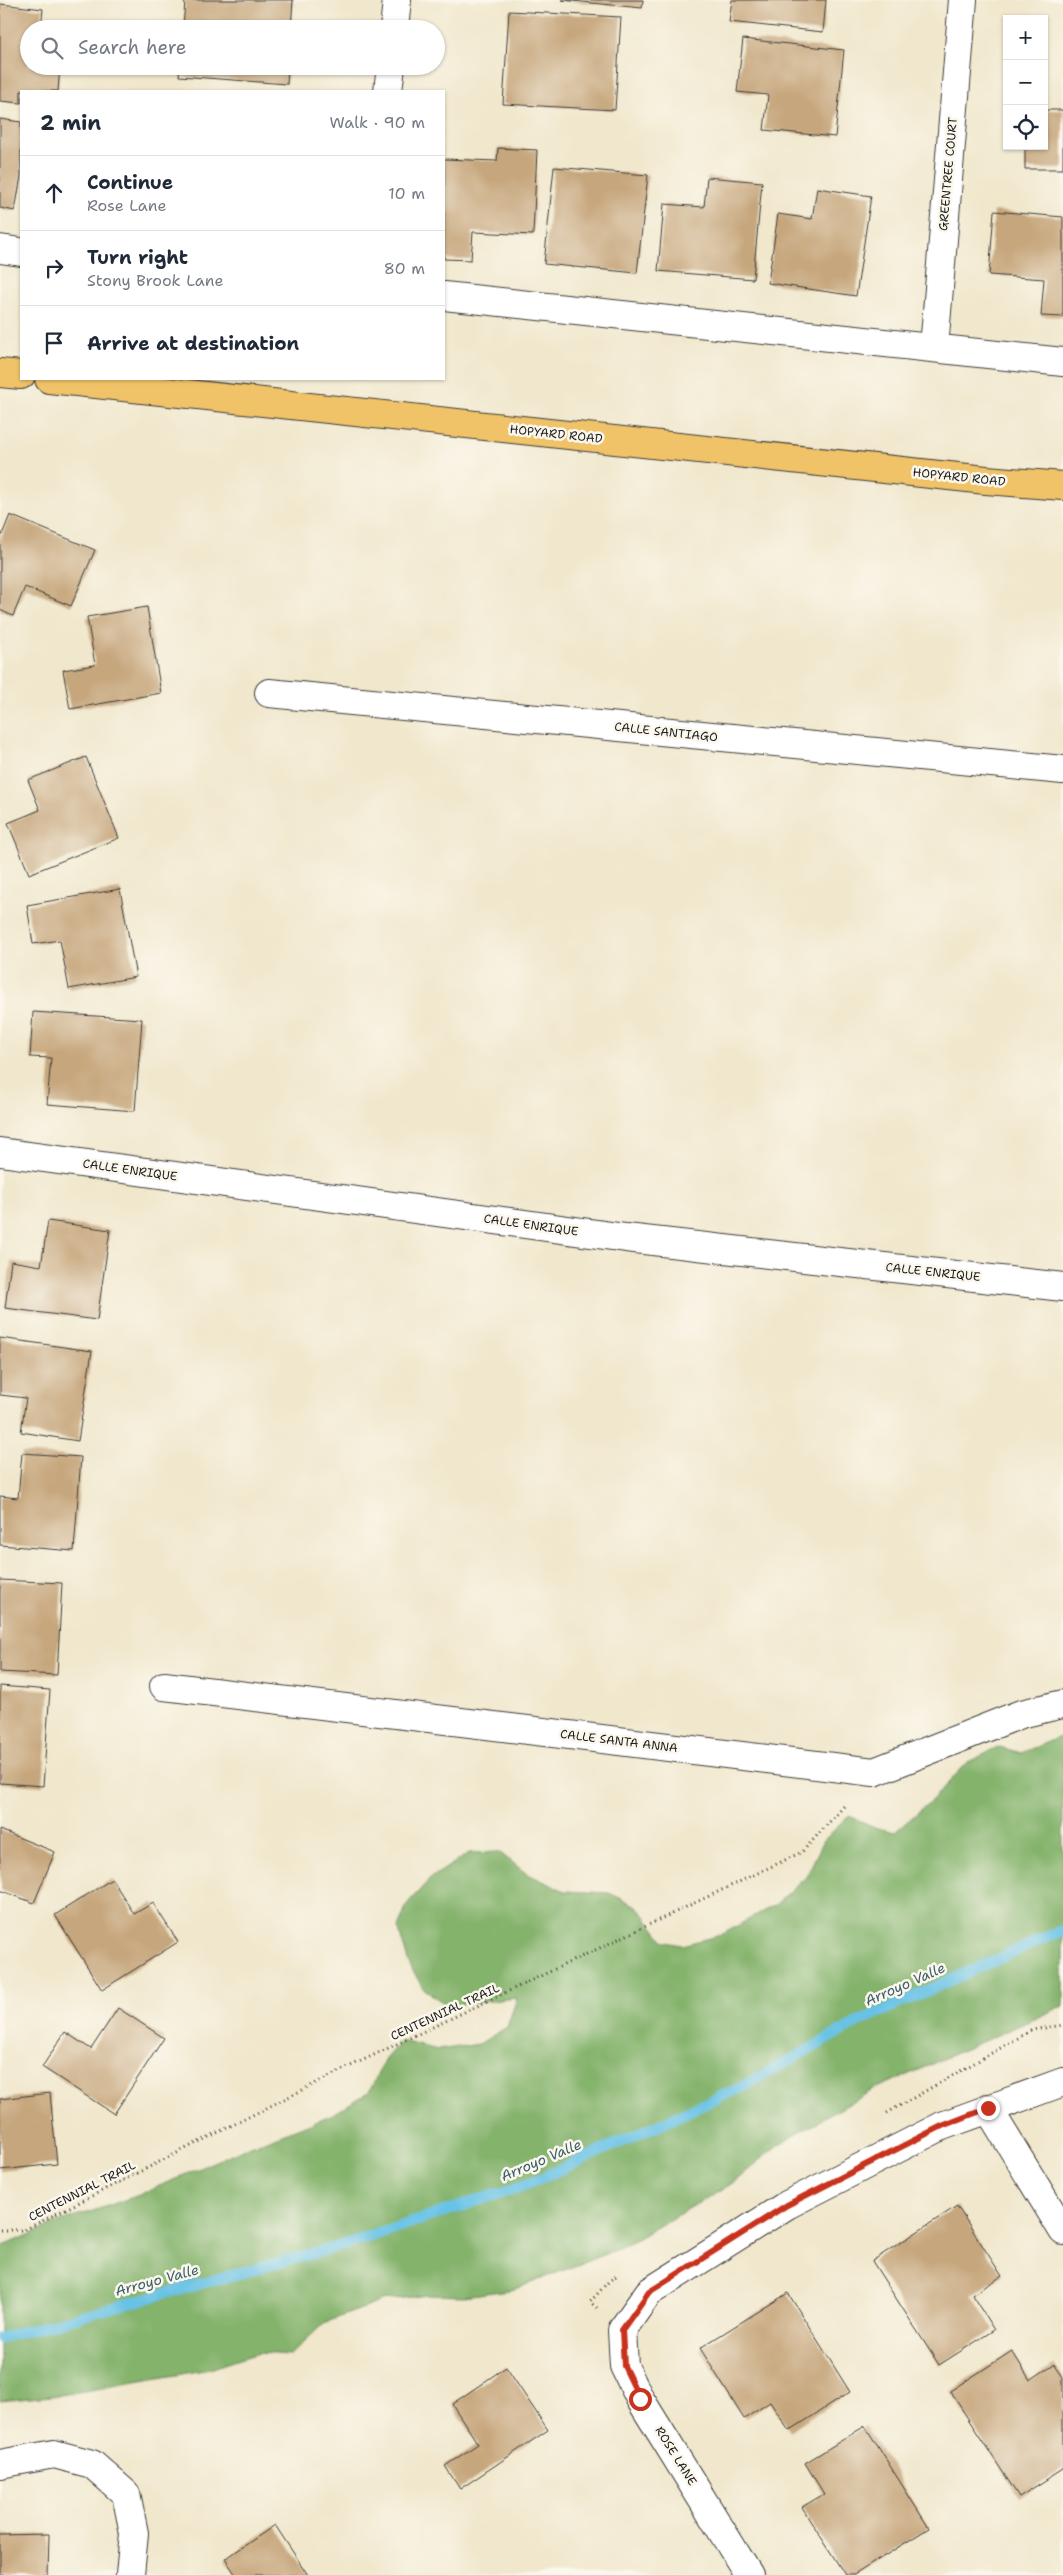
<!DOCTYPE html>
<meta charset="utf-8">
<style>
body{margin:0;font-family:"Shantell Sans",sans-serif;background:#f6f6f7;color:#1f2937}
.controls{position:absolute;right:15px;top:15px;display:grid;overflow:hidden;border-radius:0px;box-shadow:0 1px 4px #0004}
.controls button{width:45px;height:45px;display:grid;place-items:center;padding:0;border:0;border-bottom:1px solid #e0e1e3;background:#fff;color:#1f2937;font:25px sans-serif}
.stop{position:absolute;width:15px;height:15px;margin:-11px;border:4px solid #c8321e;border-radius:50%;background:#fff}
.stop.end{background:#c8321e;border-color:#fff;box-shadow:0 1px 5px #0008}
.list{margin:0;padding:0;list-style:none}
h2{display:flex;justify-content:space-between;align-items:center;height:65px;margin:0;padding:0 20px;font-size:21px}
h2 small{font-size:16px;font-weight:400;color:#747a83}
.list li{display:grid;grid-template-columns:32px 1fr auto;gap:15px;align-items:center;box-sizing:border-box;height:75px;padding:0 20px;border-top:1px solid #e0e1e3}
.list b{display:block;font-size:19px;white-space:nowrap}
.list p{margin:0;font-size:16px;white-space:nowrap;color:#747a83}
.list em{font-size:16px;font-style:normal;color:#747a83}
.icon{flex:none;width:28px;height:28px;fill:none;stroke:currentColor;stroke-width:2;stroke-linecap:round;stroke-linejoin:round}
.map{position:relative;flex:none;width:1063px;height:2575px;overflow:hidden}
.search{position:absolute;background:#fff;box-shadow:0 1px 4px #0004;left:20px;top:20px;width:425px;height:55px;display:flex;align-items:center;gap:12px;box-sizing:border-box;padding:0 18px;border-radius:28px;color:#747a83;font-size:19px}
.panel{position:absolute;background:#fff;box-shadow:0 1px 4px #0004;left:20px;top:90px;width:425px;height:290px;border-radius:0px}
.map>svg:first-child{display:block}
</style>
<div class="map">
<svg width="1063" height="2575" viewBox="0 0 1063 2575">
<rect width="100%" height="100%" fill="#fbf7ec"/>
<filter id="ink" filterUnits="userSpaceOnUse"><feTurbulence type="fractalNoise" baseFrequency=".02" numOctaves="2"/><feDisplacementMap in="SourceGraphic" scale="10" xChannelSelector="R" yChannelSelector="G"/><feConvolveMatrix kernelMatrix="1 2 1 2 8 2 1 2 1" color-interpolation-filters="sRGB"/></filter>
<filter id="wash" filterUnits="userSpaceOnUse"><feTurbulence type="fractalNoise" baseFrequency=".0096" numOctaves="4" result="noise"/><feDisplacementMap in="SourceGraphic" scale="20" xChannelSelector="R" yChannelSelector="G"/><feGaussianBlur stdDeviation="1.12" result="paint"/><feColorMatrix in="noise" values="0 0 0 0 0 0 0 0 0 0 0 0 0 0 0 0 0 1.4 0 .05"/><feComposite in="paint" operator="in"/></filter>
<g filter="url(#wash)">
<rect width="100%" height="100%" fill="#f0e7cc"/>
<path fill="#84b36c" stroke="#506844" d="M1060,1737l3,6v263l-190,84 -94,54 -46,39 -114,66 -104,40 -51,7 -37,-1 -45,6 -58,22 -34,32 -32,-2 -48,16 -149,26 -61,6v-154l55,-23 84,-29 99,-44 93,-36 38,-23 16,-33 16,-18 37,9 41,-6 28,-17 10,-29 -70,8 -25,-19 -14,-26 -10,-33 9,-24 24,-26 38,-25 30,-1 28,22 38,17 44,2 28,13 28,36 17,3 39,-10 55,-31 30,-27 18,-37 25,-24 28,12 18,4 37,-32 36,-38 32,-15 21,6z"/>
<g fill="none" stroke-linecap="round" stroke-linejoin="round">
<path stroke="#68c2e6" stroke-width="11" d="M0,2338l344,-93 184,-61 214,-97 118,-66 203,-91"/>
</g>
<g id="blocks">
<path fill="#c6a67c" d="M185,0h108l-2,29h-108z
M562,0h81l-1,8z
M732,0h94l-3,32 -94,-10z
M0,4l43,5 -2,20h-12v37h31l-2,25h-37v12l-21,-2z
M509,11l112,6 -6,93 -112,-6z
M743,39l101,11 -9,87 -71,-7 4,-35 -31,-3z
M180,66h108l-1,18 -108,-8z
M1044,110h19v59h-38v-23h19z
M0,119l21,3v54l-6,35 -15,-3z
M498,148l39,2 -4,85 -60,-3 -2,28 -27,-1v-100l53,2z
M554,167l94,8 -11,98 -93,-9z
M707,177l55,5 -9,97 -95,-8 6,-67 40,3z
M817,188l54,8 -15,100 -88,-13 10,-69 34,5z
M994,211l69,6v100l-22,-1 3,-37 -55,-4z
M10,515l85,35 -24,56 -46,-19 -12,29 -13,-6v-70z
M147,607l14,86 -91,16 -7,-39 32,-5 -8,-48z
M86,757l33,81 -90,36 -21,-51 32,-13 -12,-30z
M120,889l16,88 -67,12 -9,-49 -27,4 -6,-39z
M33,1012l109,7 -7,92 -88,-7 4,-46 -21,-1z
M48,1221l62,9 -13,90 -92,-12 6,-47 30,5z
M0,1338l92,13 -14,90 -57,-9 5,-34 -26,-3z
M22,1453l59,4 -7,94 -74,-6v-49l18,2z
M0,1580l62,3 -5,92 -57,-3z
M0,1686l50,4 -7,96 -43,-3z
M0,1830l55,22 -21,51 -34,-13z
M112,1879l22,35 19,-11 25,39 -76,48 -47,-75z
M118,2008l46,30 -50,76 -72,-47 23,-35 26,17z
M50,2093l7,71 -57,6v-71z
M957,2206l45,70 -30,19 22,35 -55,35 -67,-104z
M788,2293l62,99 -61,39 -19,-29 -26,17 -44,-71z
M1012,2351l18,29 24,-16 9,13v92l-44,28 -69,-106z
M506,2367l42,63 -88,59 -15,-23 33,-22 -26,-40z
M865,2426l64,102 -75,47h-9l-43,-68 22,-13 -19,-31z
M275,2525l33,50h-72l-11,-16z
M49,2534l-1,41h-48v-40z"/>
</g>
</g>
<g filter="url(#ink)">
<use href="#blocks" fill-opacity="0" stroke="#3c3a36" stroke-width="1"/>
<g fill="none" stroke-linecap="round" stroke-linejoin="round">
<g stroke="#3c3a36" stroke-width="30">
<path id="minor" d="M394,29l3,-29
M388,91l3,-25
M0,249l21,3
M444,296l619,66
M934,348l29,-348
M269,693l794,77
M0,1152l626,86 437,49
M164,1686l710,86 147,-58 42,-10
M988,2108l75,123
M0,2464l54,-10 38,10 34,30 8,39 -4,42
M749,2575l-109,-176 -16,-33 -2,-36 27,-38 138,-87 155,-79 121,-44"/>
</g>
<g stroke="#3c3a36" stroke-width="30">
<path id="major" d="M0,373l21,2
M49,379l937,101 77,6"/>
</g>
<path stroke="#3c3a36" stroke-width="3" stroke-dasharray="1 4" stroke-linecap="butt" d="M887,2113l145,-83 31,-5
M0,2230h24l314,-158 464,-220 44,-48
M597,2308l-7,-6 19,-21 7,-5"/>
<use href="#minor" stroke="#fff" stroke-width="28"/>
<use href="#major" stroke="#f1c369" stroke-width="28"/>
</g>
</g>
<g fill="none" stroke-linecap="round" stroke-linejoin="round" filter="url(#ink)">
<path stroke="#c8321e" stroke-width="6" d="M640,2399l-16,-33 -2,-36 27,-38 138,-87 155,-79 46,-18"/>
</g>
<g text-anchor="middle" stroke-width="5" stroke-linejoin="round" paint-order="stroke">
<g font-size="12" fill="#1c1c1c" stroke="#fbf7ec">
<text transform="translate(948 174) rotate(-85)" y="4">GREENTREE COURT</text>
<text transform="translate(556 434) rotate(6)" y="4">HOPYARD ROAD</text>
<text transform="translate(959 477) rotate(6)" y="4">HOPYARD ROAD</text>
<text transform="translate(666 732) rotate(6)" y="4">CALLE SANTIAGO</text>
<text transform="translate(130 1170) rotate(8)" y="4">CALLE ENRIQUE</text>
<text transform="translate(531 1225) rotate(8)" y="4">CALLE ENRIQUE</text>
<text transform="translate(933 1272) rotate(6)" y="4">CALLE ENRIQUE</text>
<text transform="translate(619 1741) rotate(7)" y="4">CALLE SANTA ANNA</text>
<text transform="translate(445 2012) rotate(-25)" y="4">CENTENNIAL TRAIL</text>
<text transform="translate(82 2191) rotate(-27)" y="4">CENTENNIAL TRAIL</text>
<text transform="translate(676 2456) rotate(58)" y="4">ROSE LANE</text>
</g>
<g font-size="14" font-style="italic" fill="#3a5e6d" stroke="#fbf7ec">
<text transform="translate(905 1984) rotate(-24)" y="5">Arroyo Valle</text>
<text transform="translate(541 2160) rotate(-23)" y="5">Arroyo Valle</text>
<text transform="translate(157 2280) rotate(-15)" y="5">Arroyo Valle</text>
</g>
</g>
</svg>
<div class="controls">
<button>+</button>
<button>−</button>
<button><svg class="icon" aria-label="locate" viewBox="0 0 24 24"><circle cx="12" cy="12" r="6"/><path d="M12 2v4M12 18v4M2 12h4M18 12h4"/></svg></button>
</div>
<div class="stop" style="left:640px;top:2399px"></div>
<div class="stop end" style="left:988px;top:2108px"></div>
<div class="search"><svg class="icon" aria-label="search" viewBox="0 0 24 24"><circle cx="10" cy="10" r="6"/><path d="M15 15l6 6"/></svg>Search here</div>
<section class="panel">
<h2>2 min<small>Walk · 90 m</small></h2>
<ul class="list">
<li><svg class="icon" aria-label="ahead" viewBox="0 0 24 24"><path d="M12 20V5M6 11l6-6 6 6"/></svg><div><b>Continue</b><p>Rose Lane</p></div><em>10 m</em></li>
<li><svg class="icon" aria-label="right" viewBox="0 0 24 24"><path d="M7 20v-9h11M14 6l5 5-5 5"/></svg><div><b>Turn right</b><p>Stony Brook Lane</p></div><em>80 m</em></li>
<li><svg class="icon" aria-label="arrive" viewBox="0 0 24 24"><path d="M6 21V4h12l-3 4 3 4H6"/></svg><div><b>Arrive at destination</b></div></li>
</ul>
</section>
</div>
